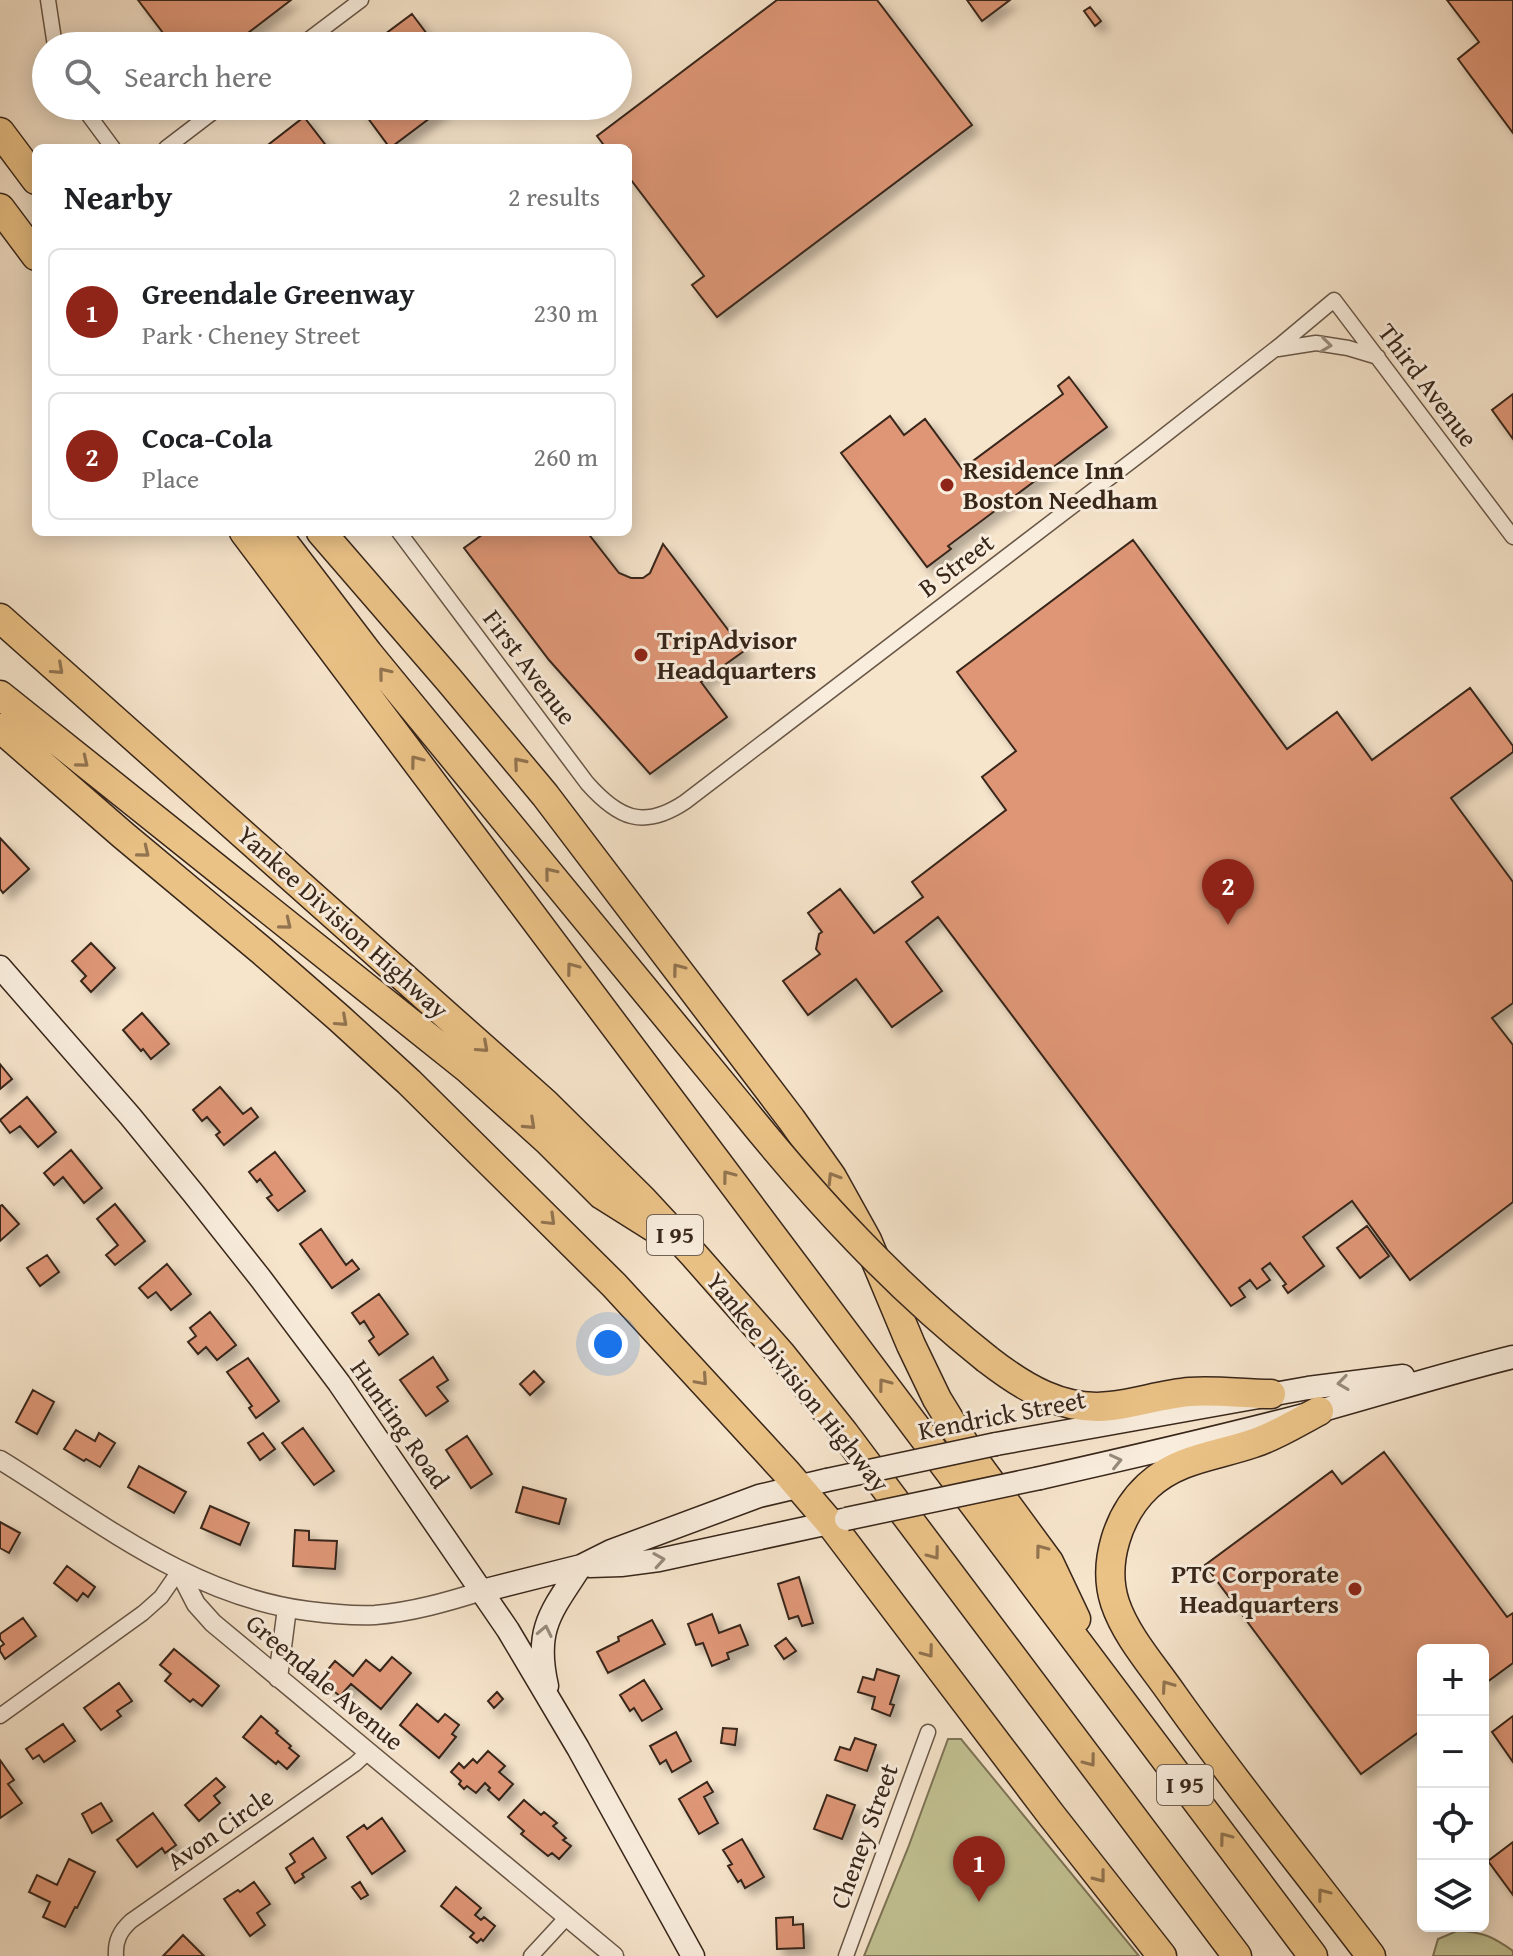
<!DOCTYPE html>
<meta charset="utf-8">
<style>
body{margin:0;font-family:"Gentium Book Plus",serif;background:#f2f2f2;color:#202124}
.controls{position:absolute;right:24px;bottom:24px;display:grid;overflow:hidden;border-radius:12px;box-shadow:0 4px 20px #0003}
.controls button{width:72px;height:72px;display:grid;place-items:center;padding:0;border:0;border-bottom:2px solid #e0e0e0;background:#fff;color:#202124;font:40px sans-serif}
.you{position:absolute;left:608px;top:1344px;width:28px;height:28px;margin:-20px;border:6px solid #fff;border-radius:50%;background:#1a73e8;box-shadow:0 0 0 12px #1a73e833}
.badge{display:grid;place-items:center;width:52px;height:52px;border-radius:50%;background:#8f2418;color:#fff;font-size:26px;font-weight:700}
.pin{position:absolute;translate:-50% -66px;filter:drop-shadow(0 2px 4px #0008)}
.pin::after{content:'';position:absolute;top:42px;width:28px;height:24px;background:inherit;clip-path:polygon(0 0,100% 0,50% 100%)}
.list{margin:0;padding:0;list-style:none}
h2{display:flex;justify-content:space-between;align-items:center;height:104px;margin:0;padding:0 32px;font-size:34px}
h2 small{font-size:26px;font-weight:400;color:#757577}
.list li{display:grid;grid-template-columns:52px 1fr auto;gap:24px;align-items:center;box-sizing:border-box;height:128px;margin:0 16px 16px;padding:0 16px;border:2px solid #e0e0e0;border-radius:12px}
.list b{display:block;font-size:30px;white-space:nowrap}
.list p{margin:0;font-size:26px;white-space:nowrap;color:#757577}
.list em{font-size:26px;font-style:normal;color:#757577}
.icon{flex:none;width:44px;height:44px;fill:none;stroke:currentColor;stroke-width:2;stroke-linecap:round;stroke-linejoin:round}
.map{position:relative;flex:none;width:1513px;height:1956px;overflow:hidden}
.search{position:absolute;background:#fff;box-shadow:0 4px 20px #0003;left:32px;top:32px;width:600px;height:88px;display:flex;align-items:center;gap:20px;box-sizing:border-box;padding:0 28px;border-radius:44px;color:#757577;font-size:30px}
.panel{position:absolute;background:#fff;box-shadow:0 4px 20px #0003;left:32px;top:144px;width:600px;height:392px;border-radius:12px}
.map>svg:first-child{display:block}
</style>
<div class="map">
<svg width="1513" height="1956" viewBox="0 0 1513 1956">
<defs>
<filter id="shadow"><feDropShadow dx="7" dy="7" stdDeviation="4" flood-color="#0004"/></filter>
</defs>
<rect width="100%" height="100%" fill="#f6e4cb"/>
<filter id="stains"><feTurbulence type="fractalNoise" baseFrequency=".0025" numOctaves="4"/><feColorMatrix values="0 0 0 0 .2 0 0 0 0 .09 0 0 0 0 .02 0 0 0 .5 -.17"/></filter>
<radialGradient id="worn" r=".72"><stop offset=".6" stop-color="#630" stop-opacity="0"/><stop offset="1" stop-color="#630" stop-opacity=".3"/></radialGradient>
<path fill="#c2c293" stroke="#7d7456" stroke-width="2" d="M948,1739h13l178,217h-275l44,-108z
M1457,1931c26,1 35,5 56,20v5h-80l5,-17z"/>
<path fill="#de9676" stroke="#38261a" stroke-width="2" filter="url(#shadow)" d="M138,0h153l-60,46h-58z
M777,0h100l95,125 -255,192 -25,-32 12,-9 -76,-100v-28h-22l-9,-12z
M967,0h43l-28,21z
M1447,0h66v133l-55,-74 21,-17z
M1090,7l11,14 -6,5 -11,-15z
M412,14l24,32h-67z
M359,106h87l-56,42z
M304,117l24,31h-64z
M1069,377l38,50 -159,119 3,3 -24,18 -86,-114 49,-37 14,19 21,-16 37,50 101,-75 -5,-8z
M1513,394v45l-21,-29z
M486,532h101l32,41 12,5h12l7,-5 13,-29 81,107 -43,31 26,35 -77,57 -101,-114 -85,-112z
M1133,540l154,209 50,-37 35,48 98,-72 43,58v6l-62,46 62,84v121l-21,15 21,27v157l-103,78 -58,-79 -49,36 21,29 -36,27 -5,-7 3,-2 -16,-21 -8,6 8,11 -13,9 -7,-9 -11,8 6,9 -14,9 -293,-389 -32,25 36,49 -50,36 -36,-48 -48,36 -25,-34 37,-27 -4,-5 3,-15 3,-2 -14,-19 32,-24 34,44 49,-36 -11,-15 94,-72 -24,-33 34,-26 -59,-79z
M0,838l29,31 -26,24 -3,-4z
M91,943l24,25 -24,24 -10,-11 5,-5 -14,-15z
M142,1013l27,31 -18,15 -8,-10 -2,2 -18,-21z
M0,1064l12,15 -12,10z
M220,1087l23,27 8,-6 7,9 -34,28 -8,-10 4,-3 -13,-15 -5,4 -9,-11z
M27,1097l29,35 -18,15 -18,-21 -10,7 -10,-13z
M71,1150l31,38 -18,15 -21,-26 -9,8 -10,-12z
M275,1152l30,39 -27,20 -11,-13 5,-3 -12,-16 -3,3 -8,-10z
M115,1204l30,37 -30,24 -9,-10 12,-10 -21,-26z
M2,1205l17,19 -19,17v-35z
M1367,1226l22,30 -29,22 -23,-30z
M321,1229l25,36 6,-5 7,9 -27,19 -32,-44z
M47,1255l12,17 -19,14 -13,-18z
M167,1264l24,30 -20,16 -15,-18 -8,6 -9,-10z
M379,1294l29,40 -29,21 -10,-14 5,-4 -10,-16 -4,3 -8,-11z
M210,1312l26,33 -19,15 -11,-13 -8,7 -10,-12 8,-6 -6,-8z
M433,1357l15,23 -11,7 11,14 -22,15 -26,-36z
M248,1358l31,43 -23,17 -7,-10 3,-2 -25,-34z
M534,1371l10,11 -14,13 -10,-11z
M33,1390l21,12 -17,32 -21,-12z
M303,1428l31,43 -20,14 -32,-42z
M76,1430l19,11 4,-8 16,10 -15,24 -14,-8 -2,2 -20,-12z
M263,1433l12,16 -15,11 -12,-17z
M467,1436l25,38 -21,14 -25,-38z
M1384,1452l123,165 6,-4v50l-30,22v-35h-60v79l-62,45 -156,-209 127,-94 10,13z
M139,1466l47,26 -12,21 -46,-26z
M523,1487l43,12 -7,25 -43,-12z
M210,1506l39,17 -9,22 -39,-17z
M0,1522l20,11 -11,20 -9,-5z
M295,1530l14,1v9l28,1 -2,28 -42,-3z
M67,1566l28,21 -7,10 -5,-4 -6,8 -23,-18z
M799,1577l14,46 -11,3 -4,-10 -9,3 -11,-35z
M712,1614l7,19 21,-8 8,20 -21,8 2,6 -17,7 -9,-23 -7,2 -8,-21z
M23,1618l13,18 -31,23 -5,-8v-4l4,-3 -4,-5v-5z
M652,1620l13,24 -57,29 -11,-21 22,-11 -1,-4z
M786,1638l10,13 -12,8 -9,-13z
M174,1649l45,37 -17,20 -9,-7 -3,3 -25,-21 6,-7 -11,-9z
M392,1657l19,16 -30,36 -30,-25 -11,12 -21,-16 16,-19 18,15 13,-16 14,11z
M877,1669l22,7 -9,28 4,1 -4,11 -18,-7 3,-12 -17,-5 5,-15 11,3z
M644,1680l18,29 -20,12 -8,-13 -4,3 -10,-16z
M119,1683l13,18 -15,10 4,5 -20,14 -17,-22z
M497,1692l6,7 -9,9 -6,-7z
M417,1704l21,18 7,-8 14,11 -7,9 4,3 -17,21 -39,-33z
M261,1716l17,15 -2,2 15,13 -2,2 10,8 -12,13 -9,-8 -2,3 -33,-27z
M1513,1716v46l-21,-30z
M63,1724l12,17 -31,21 -5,-7 -6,4 -7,-10z
M723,1728l14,1 -2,16 -14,-2z
M676,1732l15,29 -19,11 -6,-12 -6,4 -10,-18z
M855,1738l21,7 -9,26 -32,-11 5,-13 10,3z
M488,1751l17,15 -6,6 14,12 -14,16 -11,-10 2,-2 -5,-5 -9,10 -9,-7 -3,3 -5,-5 2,-3 -10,-9 8,-9 5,5 9,-9 4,4z
M0,1760l14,20 -6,4 14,19 -22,15z
M216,1778l9,9 -11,9 6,7 -21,18 -14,-16z
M707,1782l6,10 -9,5 14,26 -19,11 -20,-35z
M827,1795l28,10 -13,34 -28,-10z
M524,1800l17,15 3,-3 13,11 -4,3 13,12 -3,2 8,6 -12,13 -7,-6 -4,3 -27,-22 3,-3 -16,-14z
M101,1803l11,18 -20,12 -10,-19z
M153,1813l23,32 -11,8 -3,-5 -25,19 -20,-27z
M382,1818l23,33 -33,23 -25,-37 17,-12 3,4z
M313,1838l13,20 -24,16 2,3 -9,6 -9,-15 9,-6 -5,-8z
M742,1839l22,38 -19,11 -4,-8 -3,2 -10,-16 4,-2 -9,-14z
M1513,1842v53l-25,-34z
M69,1859l26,13 -18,36 -2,-1 -10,20 -22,-10 7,-15 -21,-10 8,-17 20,10z
M254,1882l16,22 -13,9 8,12 -15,11 -26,-37 14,-9 2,2z
M360,1882l8,13 -7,4 -9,-12z
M456,1887l25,21 -6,7 6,5 3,-3 11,9 -12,15 -2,-2 -4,4 -7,-6 4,-4 -33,-27z
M793,1917v8l10,-1 1,24 -27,1 -1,-31z
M183,1935l21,21h-41z"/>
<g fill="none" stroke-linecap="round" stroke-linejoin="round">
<g stroke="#685646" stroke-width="17">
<path id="minor" d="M48,0l7,46
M300,46l61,-46
M82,106l31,42
M166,148l55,-42
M1278,349l38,-6 32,5 30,9
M399,532l188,251c31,35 56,47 98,19l461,-352 133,-104 55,-46 179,237
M0,1716l143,-103 18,-16 18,-26
M116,1956c-1,-15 4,-25 15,-35l224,-157 13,-12
M531,1956l36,-39
M846,1956l82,-224"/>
</g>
<g stroke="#685646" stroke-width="21">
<path id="tertiary" d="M0,1460c98,60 190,136 308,151 23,3 45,5 67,4 37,-3 72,-13 107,-24
M179,1571l17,33 17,19 401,333
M278,1678l9,-70"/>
</g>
<g stroke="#38261a" stroke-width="25">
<path id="secondary" d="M0,967l130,149 63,77 68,86 78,104 169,247 70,118 115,208
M996,1444l312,-56 95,-12
M1040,1478c93,-21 186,-42 279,-67 65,-18 129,-38 194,-54
M590,1566l31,-1 38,-5 184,-40
M482,1591l99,-25 30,-15 148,-55 68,-16
M547,1686c-13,-57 4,-74 34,-120"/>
</g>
<g stroke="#38261a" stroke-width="31">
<path id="motorway" d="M0,132l36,48
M0,208l36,48
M244,532l1069,1424
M273,532l8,7 87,114 373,454
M321,532l128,148 96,115 246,324 41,58 35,63 44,105 26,54 38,62 74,101 27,57
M0,618l545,485 98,97 51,55 87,99 63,79 393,523
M0,695l468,374 80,72 54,54 54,34
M0,728l123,107 138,115 78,68 70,64 205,203 174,189 42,49 222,293 110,140
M987,1359c36,28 76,53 124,47 26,-3 53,-12 79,-14 27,-2 55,2 81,2
M1319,1411c-21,11 -43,25 -65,32 -37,13 -76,15 -106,43 -30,28 -46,77 -33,117 11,33 38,63 58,92 63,89 132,174 198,261"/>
</g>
<use href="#minor" stroke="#f9eddd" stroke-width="14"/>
<use href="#tertiary" stroke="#f9eddd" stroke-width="18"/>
<use href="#secondary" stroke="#f9eddd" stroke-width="22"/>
<use href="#motorway" stroke="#ebc286" stroke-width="28"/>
<g stroke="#38261a" stroke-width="25" stroke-linecap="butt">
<path id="secondary-bridge" d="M827,1480l169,-36
M846,1519l194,-41"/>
</g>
<g stroke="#38261a" stroke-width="31" stroke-linecap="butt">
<path id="motorway-bridge" d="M741,1107c74,92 153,178 246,252"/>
</g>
<use href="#secondary-bridge" stroke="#f9eddd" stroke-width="22"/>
<use href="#motorway-bridge" stroke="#ebc286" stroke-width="28"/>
</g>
<defs><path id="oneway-chevron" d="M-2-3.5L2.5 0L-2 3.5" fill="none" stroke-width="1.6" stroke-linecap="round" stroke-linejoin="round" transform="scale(2)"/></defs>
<g stroke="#988a7c">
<use href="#oneway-chevron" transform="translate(1326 345) rotate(7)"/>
<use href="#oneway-chevron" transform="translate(1343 1383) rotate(172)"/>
<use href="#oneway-chevron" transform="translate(1116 1461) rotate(-13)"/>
<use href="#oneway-chevron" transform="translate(659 1560) rotate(-9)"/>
<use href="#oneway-chevron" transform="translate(545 1631) rotate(-78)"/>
</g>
<g stroke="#927450">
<use href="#oneway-chevron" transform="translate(58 669) rotate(42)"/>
<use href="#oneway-chevron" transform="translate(384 673) rotate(-129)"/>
<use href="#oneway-chevron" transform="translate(416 761) rotate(-127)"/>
<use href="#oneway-chevron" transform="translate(83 762) rotate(39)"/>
<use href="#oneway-chevron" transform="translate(519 763) rotate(-130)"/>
<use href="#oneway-chevron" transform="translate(144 852) rotate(39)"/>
<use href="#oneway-chevron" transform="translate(550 873) rotate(-129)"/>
<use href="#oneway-chevron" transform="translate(286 924) rotate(39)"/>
<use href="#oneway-chevron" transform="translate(572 968) rotate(-127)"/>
<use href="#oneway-chevron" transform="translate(678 969) rotate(-127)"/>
<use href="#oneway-chevron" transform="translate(342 1021) rotate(42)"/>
<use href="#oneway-chevron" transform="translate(483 1047) rotate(42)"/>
<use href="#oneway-chevron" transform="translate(530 1124) rotate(43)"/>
<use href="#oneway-chevron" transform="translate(728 1176) rotate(-127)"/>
<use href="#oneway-chevron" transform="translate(833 1178) rotate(-122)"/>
<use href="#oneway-chevron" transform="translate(550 1220) rotate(44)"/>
<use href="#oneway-chevron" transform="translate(702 1380) rotate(48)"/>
<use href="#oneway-chevron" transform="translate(884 1384) rotate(-127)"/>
<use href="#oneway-chevron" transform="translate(1041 1550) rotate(-127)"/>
<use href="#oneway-chevron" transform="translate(934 1554) rotate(53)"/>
<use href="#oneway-chevron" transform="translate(928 1652) rotate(53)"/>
<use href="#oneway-chevron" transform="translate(1167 1686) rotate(-125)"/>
<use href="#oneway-chevron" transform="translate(1090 1761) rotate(53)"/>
<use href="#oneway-chevron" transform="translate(1225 1838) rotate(-127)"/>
<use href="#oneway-chevron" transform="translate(1100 1877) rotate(52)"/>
<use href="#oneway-chevron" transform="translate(1323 1894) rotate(-127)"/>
</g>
<g fill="#8f2418" stroke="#f9eddd" stroke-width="3">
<circle cx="947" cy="485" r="8"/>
<circle cx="641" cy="655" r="8"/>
<circle cx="1355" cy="1589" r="8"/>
</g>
<g text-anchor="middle" stroke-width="6" stroke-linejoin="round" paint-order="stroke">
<g fill="#f9eddd" stroke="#726254" stroke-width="2">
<rect x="647" y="1215" width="56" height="40" rx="6"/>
<rect x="1157" y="1765" width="56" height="40" rx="6"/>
</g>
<g font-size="24" font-weight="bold" fill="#38261a">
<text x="675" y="1243">I 95</text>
<text x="1185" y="1793">I 95</text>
</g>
<g font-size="26" fill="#38261a" stroke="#f9eddd">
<text transform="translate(1428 385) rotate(53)" y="9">Third Avenue</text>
<text transform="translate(956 565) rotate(-37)" y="9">B Street</text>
<text transform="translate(530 667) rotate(53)" y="9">First Avenue</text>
<text transform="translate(343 922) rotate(42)" y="9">Yankee Division Highway</text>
<text transform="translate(798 1382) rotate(51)" y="9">Yankee Division Highway</text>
<text transform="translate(1002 1415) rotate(-11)" y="9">Kendrick Street</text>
<text transform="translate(400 1424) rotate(55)" y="9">Hunting Road</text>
<text transform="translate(325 1682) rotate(40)" y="9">Greendale Avenue</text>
<text transform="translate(220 1829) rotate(-35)" y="9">Avon Circle</text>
<text transform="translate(864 1836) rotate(-70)" y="9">Cheney Street</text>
</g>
<g font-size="26" font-weight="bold" fill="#38261a" stroke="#f9eddd" text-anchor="start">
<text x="963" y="479">Residence Inn<tspan x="963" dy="30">Boston Needham</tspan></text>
<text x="657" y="649">TripAdvisor<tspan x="657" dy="30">Headquarters</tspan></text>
<text x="1339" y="1583" text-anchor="end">PTC Corporate<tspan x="1339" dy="30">Headquarters</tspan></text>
</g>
</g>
<rect width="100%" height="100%" filter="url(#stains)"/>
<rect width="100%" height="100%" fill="url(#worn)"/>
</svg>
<div class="controls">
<button>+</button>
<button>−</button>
<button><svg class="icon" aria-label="locate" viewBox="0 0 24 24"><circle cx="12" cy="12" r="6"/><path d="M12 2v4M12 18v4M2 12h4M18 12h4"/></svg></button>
<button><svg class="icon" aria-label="layers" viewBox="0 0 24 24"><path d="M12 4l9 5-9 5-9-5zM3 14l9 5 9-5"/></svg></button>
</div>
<div class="you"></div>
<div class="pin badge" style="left:979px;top:1902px">1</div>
<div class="pin badge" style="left:1228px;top:925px">2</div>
<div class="search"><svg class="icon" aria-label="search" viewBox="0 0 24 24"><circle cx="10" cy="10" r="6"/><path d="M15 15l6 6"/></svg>Search here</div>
<section class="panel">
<h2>Nearby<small>2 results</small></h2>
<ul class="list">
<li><span class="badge">1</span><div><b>Greendale Greenway</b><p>Park · Cheney Street</p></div><em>230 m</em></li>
<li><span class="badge">2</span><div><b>Coca-Cola</b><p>Place</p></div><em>260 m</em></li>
</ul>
</section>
</div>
